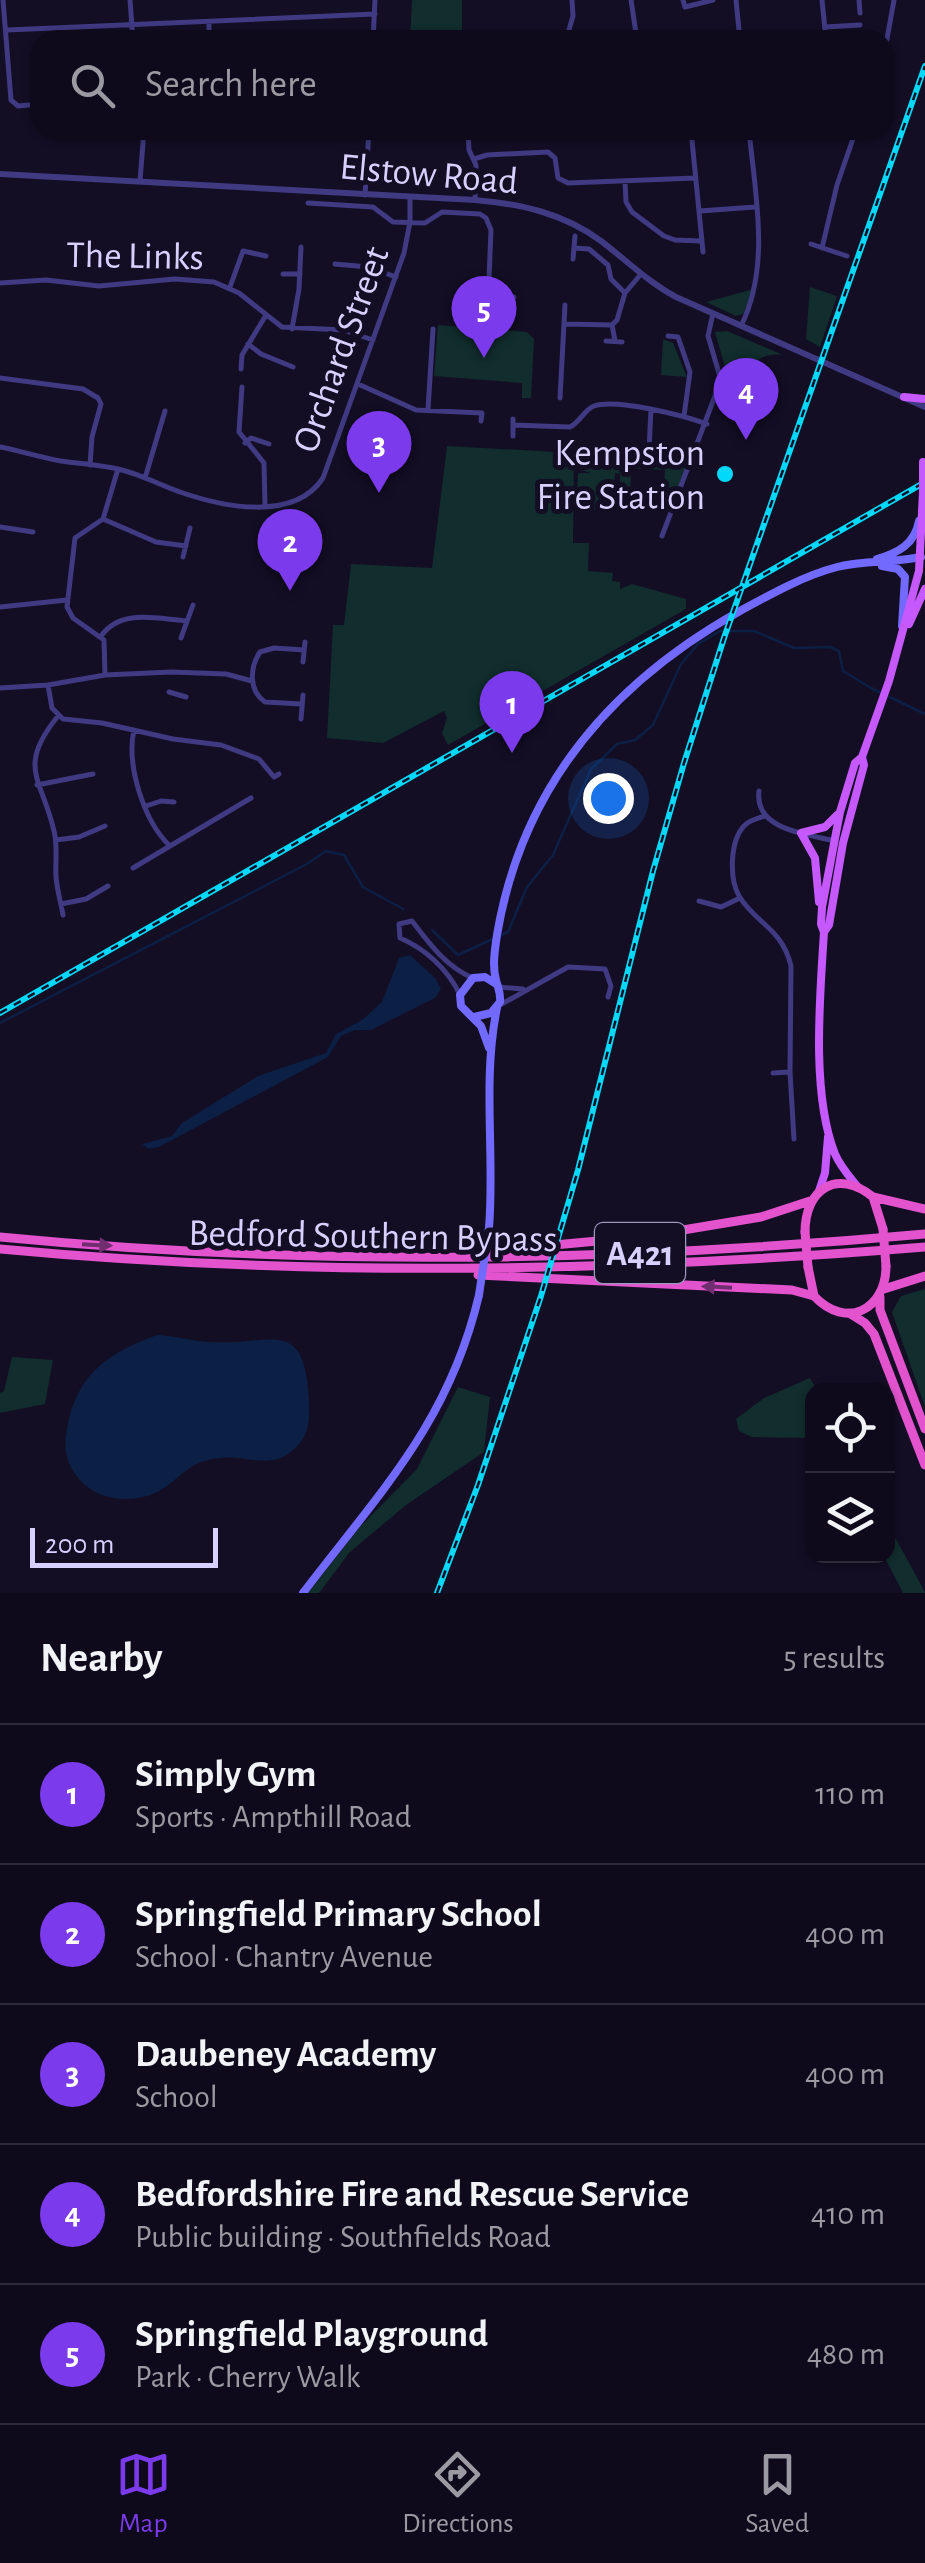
<!DOCTYPE html>
<meta charset="utf-8">
<style>
body{margin:0;font-family:"Alegreya Sans",sans-serif;background:#171324;color:#f1f3f6}
.controls{position:absolute;right:30px;bottom:30px;display:grid;overflow:hidden;border-radius:20px;box-shadow:0 2px 8px #0004}
.controls button{width:90px;height:90px;display:grid;place-items:center;padding:0;border:0;border-bottom:2px solid #2e2b3a;background:#0e0a1b;color:#f1f3f6;font:50px sans-serif}
.scale{position:absolute;left:30px;bottom:25px;width:188px;box-sizing:border-box;padding-left:10px;border:5px solid #d8d1ff;border-top:0;font-size:28px;line-height:35px;white-space:nowrap;color:#d8d1ff;-webkit-text-stroke:8px #130e24;paint-order:stroke}
.you{position:absolute;left:608px;top:798px;width:35px;height:35px;margin:-25px;border:8px solid #fff;border-radius:50%;background:#1a73e8;box-shadow:0 0 0 15px #1a73e833}
.badge{display:grid;place-items:center;width:65px;height:65px;border-radius:50%;background:#7c3aed;color:#fff;font-size:32px;font-weight:700}
.pin{position:absolute;translate:-50% -82px;filter:drop-shadow(0 2px 5px #0008)}
.pin::after{content:'';position:absolute;top:52px;width:35px;height:30px;background:inherit;clip-path:polygon(0 0,100% 0,50% 100%)}
.list{margin:0;padding:0;list-style:none}
h2{display:flex;justify-content:space-between;align-items:center;height:130px;margin:0;padding:0 40px;font-size:42px}
h2 small{font-size:32px;font-weight:400;color:#9b9aa3}
.list li{display:grid;grid-template-columns:65px 1fr auto;gap:30px;align-items:center;box-sizing:border-box;height:140px;padding:0 40px;border-top:2px solid #2e2b3a}
.list b{display:block;font-size:38px;white-space:nowrap}
.list p{margin:0;font-size:32px;white-space:nowrap;color:#9b9aa3}
.list em{font-size:32px;font-style:normal;color:#9b9aa3}
.icon{flex:none;width:55px;height:55px;fill:none;stroke:currentColor;stroke-width:2;stroke-linecap:round;stroke-linejoin:round}
.map{position:relative;flex:none;width:925px;height:1593px;overflow:hidden}
.search{position:absolute;background:#0e0a1b;box-shadow:0 2px 8px #0004;left:30px;right:30px;top:30px;height:110px;display:flex;align-items:center;gap:25px;box-sizing:border-box;padding:0 35px;border-radius:30px;color:#9b9aa3;font-size:38px}
.sheet{height:830px;background:#0e0a1b}
nav{display:flex;justify-content:space-around;align-items:center;box-sizing:border-box;height:140px;border-top:2px solid #2e2b3a;background:#0e0a1b;font-size:28px;color:#9b9aa3}
nav a{display:grid;justify-items:center;gap:5px}
nav .on{color:#7c3aed}
.map>svg:first-child{display:block}
</style>
<div class="map">
<svg width="925" height="1593" viewBox="0 0 925 1593">
<rect width="100%" height="100%" fill="#130e24"/>
<path fill="#112d2d" d="M412,0h50v40h-52z
M810,287l27,9 -17,51 -14,-8z
M754,289l-11,25 -7,2 -30,-14z
M438,325l89,7 7,7 -3,59h-9v-15l-88,-7z
M727,331l56,24c-22,-3 -35,11 -49,25l-9,-3 1,-7 -11,-38z
M663,339l10,4 14,34 -26,-2z
M447,446l127,7 -1,90h16l-1,28 25,2 -1,8 8,1v7l12,-5 54,15v10l-238,136 -6,-12 5,-15 -3,-7 -61,32 -56,-5 6,-113h11l7,-61 81,4z
M596,459l92,5 -16,42h-9l2,-36 -45,-2 -1,4h12l-1,22h-10v-20l-5,-1 -2,38 -37,-2 2,-36h13l-12,-4z
M925,1289v118l-33,-95 9,-16z
M12,1357l41,3 -8,44 -45,9v-20l4,-2z
M810,1378l7,12h-5v48l-60,-1 -13,-6 -3,-12 28,-21z
M458,1387l32,10 -6,55 -78,53 -56,47 -31,41h-11l53,-67 56,-57z
M896,1539l29,53v1h-22l-19,-37h4v-15z"/>
<path fill="#0c1f45" d="M410,955l26,24 5,10 -6,9 -64,32h-16l-14,6 -13,21 -169,90 -10,2 -7,-5 30,-8 10,-13 76,-47 68,-23 10,-19 26,-14 20,-18 17,-44z
M157,1335c18,1 35,6 53,7 61,4 95,-28 99,59 1,24 -1,39 -21,53 -19,14 -46,1 -67,4 -36,3 -39,22 -66,35 -19,9 -49,8 -66,-5 -17,-13 -26,-30 -23,-52 7,-58 38,-82 91,-101z"/>
<g fill="none" stroke-linecap="round" stroke-linejoin="round">
<path stroke="#0c1f45" stroke-width="2.5" d="M432,930l26,25 50,-23 19,-45 26,-32 38,-86 26,-25 18,-4 18,-15 28,-61 17,-20 22,-13h34l40,17 36,-1 9,4 4,20 28,17 54,26
M0,1023l305,-158 21,-14 18,4 19,32 40,22"/>
<path stroke="#3f3a82" stroke-width="5" d="M3,0l8,100 7,6 22,-2
M130,0l3,40
M631,0l6,40
M683,0l2,7 28,-7
M736,0l4,40
M822,0l4,40
M859,0l1,13
M209,22v18
M825,27l35,-2
M7,30l368,-16
M373,40l2,-40
M566,40l7,-24 -1,-16
M885,50l9,-50
M468,130l1,20 7,15 -1,35
M691,130l12,122
M749,134l39,-4
M474,159l13,-4 61,-3 7,6 3,20 10,5 128,-5
M140,181l4,-51
M625,182l1,20 6,10 32,24 11,4 26,1
M365,195l4,-65
M308,203l65,4 20,15 32,1 17,-11 38,2 6,4 5,12 -2,49 -4,9 -17,14 -5,19
M700,211l55,-4
M811,244l36,12
M574,248l15,1 19,16 3,14 14,14
M822,248l15,-63 19,-55
M573,259l2,-23
M335,264l33,3 28,10
M283,274h17
M0,283l46,-3 53,6 76,-7 39,3 25,11 43,34 61,3 30,10
M230,287l13,-36 23,5
M485,288l14,8 15,1
M565,324l47,1 5,-5 8,-27 16,-19
M612,325l3,16
M741,326c30,-60 14,-132 8,-196
M292,329l7,-40 2,-42
M668,336l10,1 12,35 -6,44
M606,341l16,1
M248,344l13,10 32,13
M241,369l1,-14 24,-40
M0,378l83,11 15,9 3,6 -9,33 -2,28
M358,384l58,26 66,3 -1,8
M242,387l-3,45 25,31 1,43
M560,398l5,-93
M428,410l5,-81
M513,425l57,2c10,-5 14,-17 24,-21 22,-8 91,10 113,18
M513,436v-17
M245,443l6,-5 18,6
M0,447c20,4 40,10 61,14 20,3 41,4 61,9 20,5 38,15 58,22 43,15 114,30 143,-14l81,-225 6,-31v-25
M649,450l2,-41
M145,478l20,-67
M103,519l53,23 30,4
M0,527l33,5
M662,536l59,-156 -13,-44 5,-23
M183,557l7,-29
M0,607l67,-7
M101,636c20,-28 56,-17 86,-15
M181,638l12,-33
M303,662l2,-20
M105,675l-1,-35 -31,-22 -6,-11 8,-69 28,-19 15,-50
M48,685l4,23 11,11 39,4 71,16 48,6 38,14 15,18 5,-3
M0,688l48,-3 57,-10 66,-3 55,2 26,7
M169,692l17,5
M302,704l-37,-2c-17,-12 -15,-35 -5,-50l14,-4 30,2
M58,716c-42,52 -16,62 -4,115 4,15 1,31 2,46 1,13 5,26 7,38
M301,719l2,-24
M134,730c-8,35 10,91 35,115
M37,785l56,-11
M759,791c-5,39 48,43 76,50
M146,806l15,-5 13,1
M765,816c-7,2 -16,4 -21,10 -14,15 -15,52 -5,70 17,28 43,32 52,70l-1,106 4,67
M56,840l23,-3 26,-11
M133,868l118,-70
M699,901l22,6 19,-9
M61,904l25,-5 22,-13
M499,987l24,2
M460,995c-12,-26 -36,-47 -60,-57l-1,-14 13,-3c17,22 34,46 61,57
M500,1005l68,-38 37,2 6,17 -3,11
M773,1073l17,-1"/>
<path stroke="#3f3a82" stroke-width="6" d="M0,174l475,26c46,4 88,13 126,41 25,19 47,41 75,56l249,110"/>
<path stroke="#7269fe" stroke-width="8" d="M877,559c21,-6 38,-15 42,-38
M882,566l16,3 7,8 -3,49
M474,1017l17,-4 9,-11c1,-9 -2,-14 -4,-22 -4,-14 -1,-31 1,-45 25,-149 114,-252 243,-324 31,-17 63,-35 97,-44 28,-7 56,-4 84,-10
M489,1048l-8,-22 -20,-20 -1,-11 13,-17 12,-1 11,7
M489,1228c6,-73 -7,-148 8,-220
M303,1593c76,-100 146,-170 176,-298"/>
<path stroke="#c659fe" stroke-width="8" d="M904,397l21,2
M909,624l16,-35
M819,902l-4,-44 -14,-25 24,-6 12,-12
M824,932l5,-7 14,-82 21,-78 -2,-8
M857,1186c-8,-10 -17,-20 -22,-32 -24,-60 -15,-158 -11,-222l-3,-8 1,-17 18,-95 15,-49 7,-6 27,-76 30,-110 4,-79
M819,1191l6,-18 3,-36"/>
<path stroke="#e253cd" stroke-width="9" d="M873,1197l52,12
M805,1232c0,-43 32,-64 68,-35l10,32
M0,1237c307,30 618,25 925,-3
M0,1249c308,29 616,23 925,-2
M488,1251l153,-14 120,-20 49,-16
M808,1267l6,29c32,34 72,14 72,-30
M478,1275l314,15 22,6
M884,1289l41,-13
M880,1297v13l45,119
M849,1313l16,10 9,11 51,131"/>
<g stroke="#02d9fa" stroke-width="6">
<path id="rail" d="M0,1013l925,-531
M437,1593l41,-108 63,-189 37,-126 75,-299 31,-108 40,-125 201,-572"/>
</g>
<use href="#rail" stroke="#130e24" stroke-width="2.5" stroke-dasharray="8" stroke-linecap="butt"/>
<path stroke="#7269fe" stroke-width="8" d="M479,1295l10,-67"/>
<path stroke="#c659fe" stroke-width="8" d="M923,492v-30"/>
<path stroke="#e253cd" stroke-width="9" d="M883,1229l3,37
M805,1232l3,35"/>
</g>
<defs><path id="oneway-solid" d="M-6-.8H1V-3.2L6.5 0L1 3.2V.8H-6Z" transform="scale(2.5)"/></defs>
<g fill="#702d70">
<use href="#oneway-solid" transform="translate(97 1245) rotate(3)"/>
<use href="#oneway-solid" transform="translate(717 1287) rotate(-177)"/>
</g>
<circle fill="#02d9fa" stroke="#130e24" stroke-width="4" cx="725" cy="474" r="10"/>
<g text-anchor="middle" stroke-width="10" stroke-linejoin="round" paint-order="stroke">
<rect fill="#130e24" stroke="#9d96bd" stroke-width="2.5" x="595" y="1223" width="90" height="60" rx="8"/>
<g font-size="35" font-weight="bold" fill="#d8d1ff">
<text x="640" y="1265">A421</text>
</g>
<g font-size="38" fill="#d8d1ff" stroke="#130e24">
<text transform="translate(429 173) rotate(5)" y="13">Elstow Road</text>
<text transform="translate(135 255) rotate(1)" y="13">The Links</text>
<text transform="translate(340 349) rotate(-70)" y="13">Orchard Street</text>
<text transform="translate(373 1235) rotate(1)" y="13">Bedford Southern Bypass</text>
</g>
<g font-size="38" fill="#d8d1ff" stroke="#130e24" text-anchor="end">
<text x="705" y="465">Kempston<tspan x="705" dy="44">Fire Station</tspan></text>
</g>
</g>
</svg>
<div class="controls">
<button><svg class="icon" aria-label="locate" viewBox="0 0 24 24"><circle cx="12" cy="12" r="6"/><path d="M12 2v4M12 18v4M2 12h4M18 12h4"/></svg></button>
<button><svg class="icon" aria-label="layers" viewBox="0 0 24 24"><path d="M12 4l9 5-9 5-9-5zM3 14l9 5 9-5"/></svg></button>
</div>
<div class="scale">200 m</div>
<div class="you"></div>
<div class="pin badge" style="left:512px;top:753px">1</div>
<div class="pin badge" style="left:290px;top:591px">2</div>
<div class="pin badge" style="left:379px;top:493px">3</div>
<div class="pin badge" style="left:746px;top:440px">4</div>
<div class="pin badge" style="left:484px;top:358px">5</div>
<div class="search"><svg class="icon" aria-label="search" viewBox="0 0 24 24"><circle cx="10" cy="10" r="6"/><path d="M15 15l6 6"/></svg>Search here</div>
</div>
<section class="sheet">
<h2>Nearby<small>5 results</small></h2>
<ul class="list">
<li><span class="badge">1</span><div><b>Simply Gym</b><p>Sports · Ampthill Road</p></div><em>110 m</em></li>
<li><span class="badge">2</span><div><b>Springfield Primary School</b><p>School · Chantry Avenue</p></div><em>400 m</em></li>
<li><span class="badge">3</span><div><b>Daubeney Academy</b><p>School</p></div><em>400 m</em></li>
<li><span class="badge">4</span><div><b>Bedfordshire Fire and Rescue Service</b><p>Public building · Southfields Road</p></div><em>410 m</em></li>
<li><span class="badge">5</span><div><b>Springfield Playground</b><p>Park · Cherry Walk</p></div><em>480 m</em></li>
</ul>
</section>
<nav>
<a class="on"><svg class="icon" aria-label="map" viewBox="0 0 24 24"><path d="M3 6l6-2 6 2 6-2v14l-6 2-6-2-6 2zM9 4v14M15 6v14"/></svg>Map</a>
<a><svg class="icon" aria-label="directions" viewBox="0 0 24 24"><path d="M12 3l9 9-9 9-9-9zM9 14v-3h6M13 9l2 2-2 2"/></svg>Directions</a>
<a><svg class="icon" aria-label="saved" viewBox="0 0 24 24"><path d="M7 4h10v16l-5-4-5 4z"/></svg>Saved</a>
</nav>
